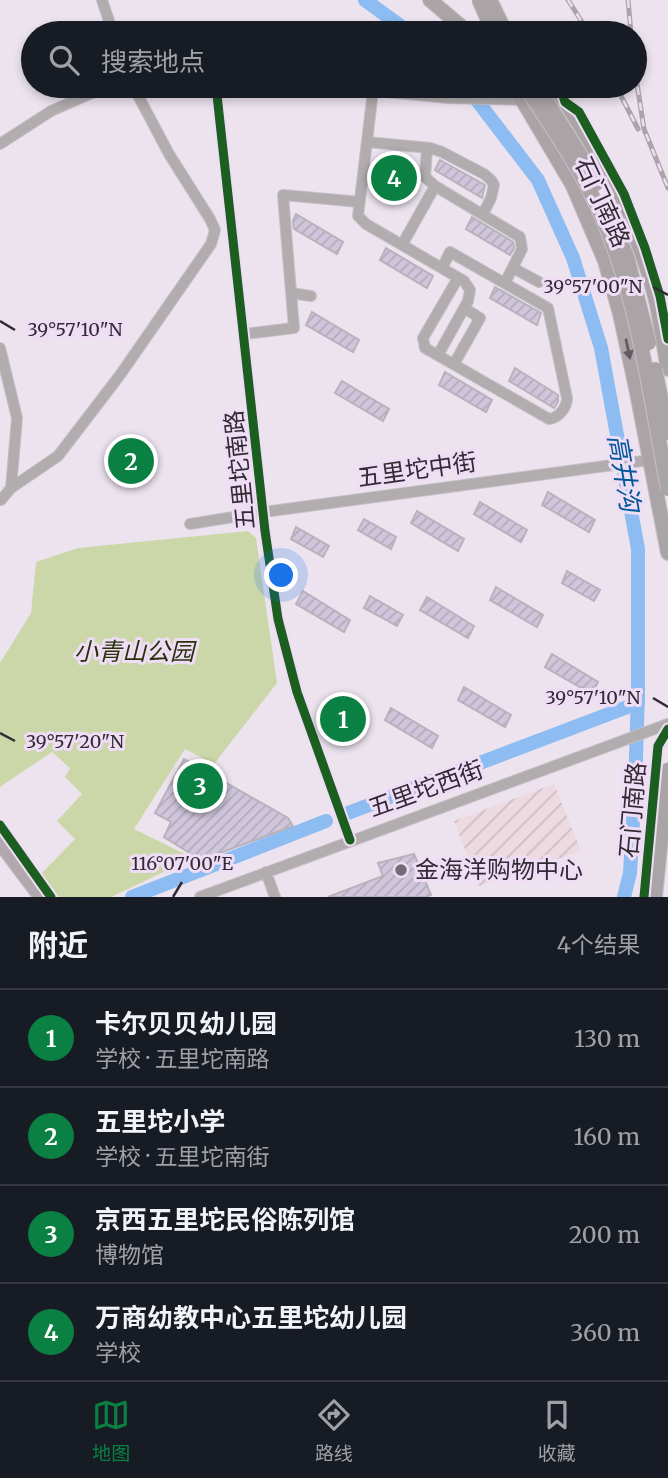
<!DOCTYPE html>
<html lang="zh">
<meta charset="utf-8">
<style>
body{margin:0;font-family:Merriweather,"Noto Sans SC",serif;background:#242831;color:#f1f3f6}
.you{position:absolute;left:282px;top:576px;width:24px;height:24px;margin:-18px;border:5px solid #fff;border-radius:50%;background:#1a73e8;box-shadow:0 0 0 10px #1a73e833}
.badge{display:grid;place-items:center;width:46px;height:46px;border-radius:50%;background:#0b8043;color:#fff;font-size:23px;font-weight:700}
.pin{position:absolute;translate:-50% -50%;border:4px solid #fff;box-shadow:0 2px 7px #0006}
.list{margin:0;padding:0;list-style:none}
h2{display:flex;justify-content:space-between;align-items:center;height:91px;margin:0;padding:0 28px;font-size:30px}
h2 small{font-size:23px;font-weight:400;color:#9ea1a6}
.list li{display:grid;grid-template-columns:46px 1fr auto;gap:21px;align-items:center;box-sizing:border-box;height:98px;padding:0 28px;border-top:2px solid #363941}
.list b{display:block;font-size:26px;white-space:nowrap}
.list p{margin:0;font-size:23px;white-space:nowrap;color:#9ea1a6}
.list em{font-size:23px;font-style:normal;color:#9ea1a6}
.icon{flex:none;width:38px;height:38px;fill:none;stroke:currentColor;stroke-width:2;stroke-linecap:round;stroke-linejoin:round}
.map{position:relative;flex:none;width:668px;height:897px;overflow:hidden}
.search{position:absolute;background:#171b24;box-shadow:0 4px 10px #0003;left:21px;right:21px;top:21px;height:77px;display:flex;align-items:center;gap:18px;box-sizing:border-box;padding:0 24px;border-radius:38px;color:#9ea1a6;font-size:26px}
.sheet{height:483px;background:#171b24}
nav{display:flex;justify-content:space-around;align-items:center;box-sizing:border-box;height:98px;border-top:2px solid #363941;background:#171b24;font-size:19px;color:#9ea1a6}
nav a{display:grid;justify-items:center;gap:4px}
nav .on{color:#0b8043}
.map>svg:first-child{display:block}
</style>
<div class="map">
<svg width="668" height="897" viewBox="0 0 668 897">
<defs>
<pattern id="industrial-furrows" width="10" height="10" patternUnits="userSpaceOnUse" patternTransform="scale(1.75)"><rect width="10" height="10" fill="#eddae0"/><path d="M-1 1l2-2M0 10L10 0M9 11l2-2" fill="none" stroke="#ccbbc1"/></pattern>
<pattern id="building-hatch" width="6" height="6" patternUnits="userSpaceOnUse" patternTransform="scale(1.75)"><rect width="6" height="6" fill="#d0c6db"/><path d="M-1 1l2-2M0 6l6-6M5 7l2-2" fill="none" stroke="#b3aabd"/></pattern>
</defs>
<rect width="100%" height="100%" fill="#ece3ef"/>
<path fill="url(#industrial-furrows)" d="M554,784l27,67 -102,35 -25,-65z"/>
<path fill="#ccd7a9" d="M248,531l8,7 21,145 -63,81 -29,-15 -51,80 59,29 -82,39h-52l-18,-23 34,-35 -18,-18 25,-27 -17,-17 5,-9 -18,-16 -52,35v-124l31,-50 5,-51 42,-14z"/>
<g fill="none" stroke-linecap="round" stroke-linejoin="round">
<path stroke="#8cbcf1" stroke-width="14" d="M365,0l45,33
M466,86l72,94 35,78 28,90 37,201v146l-3,92 -5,86 -6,24
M348,813l290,-110
M132,897l194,-76"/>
</g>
<path fill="url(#building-hatch)" stroke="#b8b2bc" stroke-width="2" d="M440,160l45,25 -3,13 -47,-28z
M296,214l47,28 -6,12 -43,-25 -1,-8z
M472,217l41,25 1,6 -4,7 -44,-26z
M386,248l47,28 -6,12 -47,-28z
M495,287l46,26 -4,12 -47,-27z
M312,312l47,28 -6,12 -47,-27z
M515,368l43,27v7l-4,6 -45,-27z
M445,372l47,28 -6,12 -47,-27z
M342,381l47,28 -6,12 -48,-28z
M548,492l47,28 -6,12 -47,-27z
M480,502l47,28 -6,12 -47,-28z
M417,511l47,28 -6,12 -47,-28z
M364,519l32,18 -5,12 -33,-19z
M296,527l33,19 -6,11 -32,-18z
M567,571l33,19 -6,11 -32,-18z
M496,587l47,28 -6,12 -47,-27z
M303,591l47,29 -6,12 -48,-28z
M370,596l33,19 -6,11 -33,-18z
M427,597l47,29 -6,12 -48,-28z
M552,654l46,28 -6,12 -47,-27z
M464,687l47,28 -6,12 -47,-27z
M391,708l47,28 -6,12 -47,-28z
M184,759l104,59 5,8 -92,34 -37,-23 7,-15 -16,-9z
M414,854l17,41 -5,2h-98l55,-21 -5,-13z"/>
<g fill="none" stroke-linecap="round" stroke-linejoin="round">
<g stroke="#c6bfc9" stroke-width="12">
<path id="minor" d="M102,0l11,33
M216,86l49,445 13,88 19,73 53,148
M324,86l125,12 78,2
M373,91l-15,125 8,8 98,57 6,9 -2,11 -30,54
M367,142l63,6 12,4 42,22 7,6 3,5 -3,13 -8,16
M0,144l51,-33 57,-25
M427,148l-2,29 10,9
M402,245l33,-59 85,51 2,12 -17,34
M442,268l8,-16 98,56 19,90c0,9 -8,20 -18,21l-124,-71 -2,-10 35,-60
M513,268l26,14
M291,293l20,3
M245,334l49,-6 -11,-133 77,7
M0,348l17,70 -6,70 -10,12
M454,364l26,-46 -16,-10
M11,488l47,-32 62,-81 91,-131 4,-14 -5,-11 -41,-65 -36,-68
M190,524l74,-12 386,-52
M266,872l9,25
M200,897l468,-173"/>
</g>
<g stroke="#c6bfc9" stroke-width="16">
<path id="major" d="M430,0l39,33
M514,86l59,100 32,75 15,53 16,74 32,165
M554,86c44,62 86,145 103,219 4,21 7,43 11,64
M655,897l13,-127"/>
</g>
<g stroke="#c6bfc9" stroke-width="18">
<path id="highway" d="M0,841l42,56"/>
</g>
<use href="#minor" stroke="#b1acad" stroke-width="10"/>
<use href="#major" stroke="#aba4a7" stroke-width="14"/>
<use href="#highway" stroke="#b0a8ad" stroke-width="16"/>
<g stroke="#aaa4a8" stroke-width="5">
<path id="rail" d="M568,0l21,33
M628,0l3,33
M635,71l9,58 24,59
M616,86l22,43"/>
</g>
<use href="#rail" stroke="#efddf5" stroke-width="2.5" stroke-dasharray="8" stroke-linecap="butt"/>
<g stroke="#c6bfc9" stroke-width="16" stroke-linecap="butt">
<path id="major-bridge" d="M479,0l15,33
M490,0l16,33
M525,86c26,40 54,80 74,124 39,87 51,186 69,279
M537,86l49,78 10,20
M613,222l14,35 22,86
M655,369l13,64"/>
</g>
<use href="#major-bridge" stroke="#aba4a7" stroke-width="14"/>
<g stroke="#efddf5" stroke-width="13">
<path id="cycleway" d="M216,86l49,445 13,88 19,73 53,148
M560,86l5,16 14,10 45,82 21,54 15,48 8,43
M0,825l51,72
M644,897l14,-151 10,-17"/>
</g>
<use href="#cycleway" stroke="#1b5e20" stroke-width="9"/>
</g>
<defs><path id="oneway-solid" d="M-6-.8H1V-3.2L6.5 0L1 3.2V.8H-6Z" transform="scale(1.75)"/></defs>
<use fill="#625b62" href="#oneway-solid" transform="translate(628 349) rotate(78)"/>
<path fill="none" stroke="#322b34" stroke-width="2.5" d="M653,287l15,8M0,321l15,9M653,698l15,9M0,733l15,8M173,897l9,-15"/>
<circle fill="#736b75" stroke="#efddf5" stroke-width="2.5" cx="401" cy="870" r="7"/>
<g text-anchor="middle" stroke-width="6" stroke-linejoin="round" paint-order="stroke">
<g font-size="24" fill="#322b34" stroke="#efddf5">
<text transform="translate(602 202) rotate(65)" y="8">石门南路</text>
<text transform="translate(240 470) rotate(-96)" y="8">五里坨南路</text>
<text transform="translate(417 470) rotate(-8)" y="8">五里坨中街</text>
<text transform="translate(426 789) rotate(-20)" y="8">五里坨西街</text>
<text transform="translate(633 810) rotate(-85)" y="8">石门南路</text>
</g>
<g font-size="24" font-style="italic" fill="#28320a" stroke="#efddf5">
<text x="134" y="660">小青山公园</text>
</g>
<g font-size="24" fill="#322b34" stroke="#efddf5" text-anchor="start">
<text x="415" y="878">金海洋购物中心</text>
</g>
<g font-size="26" font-style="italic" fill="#015998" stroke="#efddf5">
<text transform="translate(624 473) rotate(80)" y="9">高井沟</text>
</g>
</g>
<g font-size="18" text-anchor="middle" fill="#322b34" stroke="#efddf5" stroke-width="6" stroke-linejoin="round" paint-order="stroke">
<text x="593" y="293">39°57'00"N</text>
<text x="75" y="336">39°57'10"N</text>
<text x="593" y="704">39°57'10"N</text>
<text x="75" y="748">39°57'20"N</text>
<text x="182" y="870">116°07'00"E</text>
</g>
</svg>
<div class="you"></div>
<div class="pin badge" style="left:343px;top:719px">1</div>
<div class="pin badge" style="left:131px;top:461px">2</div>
<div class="pin badge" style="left:200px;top:786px">3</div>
<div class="pin badge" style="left:394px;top:178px">4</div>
<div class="search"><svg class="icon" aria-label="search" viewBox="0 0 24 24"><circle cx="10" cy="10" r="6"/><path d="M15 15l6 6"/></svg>搜索地点</div>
</div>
<section class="sheet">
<h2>附近<small>4个结果</small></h2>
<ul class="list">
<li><span class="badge">1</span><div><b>卡尔贝贝幼儿园</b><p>学校 · 五里坨南路</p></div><em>130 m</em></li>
<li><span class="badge">2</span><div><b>五里坨小学</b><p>学校 · 五里坨南街</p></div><em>160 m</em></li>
<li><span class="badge">3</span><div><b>京西五里坨民俗陈列馆</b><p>博物馆</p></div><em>200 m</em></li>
<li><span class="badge">4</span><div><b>万商幼教中心五里坨幼儿园</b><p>学校</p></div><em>360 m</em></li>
</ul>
</section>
<nav>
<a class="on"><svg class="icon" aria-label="map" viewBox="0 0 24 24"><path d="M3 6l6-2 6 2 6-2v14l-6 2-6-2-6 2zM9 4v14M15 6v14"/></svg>地图</a>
<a><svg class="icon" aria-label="directions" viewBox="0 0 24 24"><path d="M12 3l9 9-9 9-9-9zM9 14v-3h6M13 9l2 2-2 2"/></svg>路线</a>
<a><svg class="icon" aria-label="saved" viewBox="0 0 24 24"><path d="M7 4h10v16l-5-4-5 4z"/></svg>收藏</a>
</nav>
